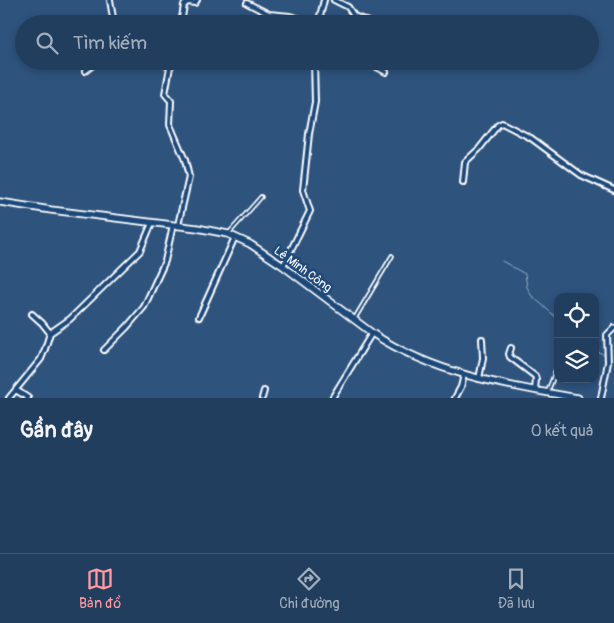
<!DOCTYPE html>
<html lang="vi">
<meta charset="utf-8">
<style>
body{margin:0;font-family:Pangolin,sans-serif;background:#2a4564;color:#f1f3f6}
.controls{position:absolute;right:15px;bottom:15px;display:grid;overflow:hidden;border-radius:10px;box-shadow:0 2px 8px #0003}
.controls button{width:45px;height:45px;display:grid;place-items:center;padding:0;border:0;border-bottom:1px solid #3f5773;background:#223e5e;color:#f1f3f6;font:25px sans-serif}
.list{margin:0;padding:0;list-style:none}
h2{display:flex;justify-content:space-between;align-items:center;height:65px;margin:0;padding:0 20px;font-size:21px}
h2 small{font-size:16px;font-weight:400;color:#a2aebc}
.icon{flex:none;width:28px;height:28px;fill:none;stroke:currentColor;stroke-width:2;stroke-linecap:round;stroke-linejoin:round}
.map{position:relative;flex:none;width:614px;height:398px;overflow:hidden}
.search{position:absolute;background:#223e5e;box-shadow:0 2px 8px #0003;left:15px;right:15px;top:15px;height:55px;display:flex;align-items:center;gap:12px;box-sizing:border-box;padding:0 18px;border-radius:28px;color:#a2aebc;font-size:19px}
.sheet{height:155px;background:#223e5e}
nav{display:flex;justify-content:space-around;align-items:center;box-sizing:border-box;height:70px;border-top:1px solid #3f5773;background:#223e5e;font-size:14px;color:#a2aebc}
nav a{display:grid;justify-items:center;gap:2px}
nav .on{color:#ff9aa2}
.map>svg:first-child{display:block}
</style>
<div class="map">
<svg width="614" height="398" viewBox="0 0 614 398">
<rect width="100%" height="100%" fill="#2e537d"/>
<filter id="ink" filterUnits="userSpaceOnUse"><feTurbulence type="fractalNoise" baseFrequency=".02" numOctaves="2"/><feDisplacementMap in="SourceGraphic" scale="10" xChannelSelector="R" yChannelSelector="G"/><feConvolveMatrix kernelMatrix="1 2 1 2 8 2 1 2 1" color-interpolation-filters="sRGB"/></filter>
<g filter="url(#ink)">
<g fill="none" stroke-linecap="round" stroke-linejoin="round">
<path stroke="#91afc8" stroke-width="1" d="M502,261l23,13 2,13 4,8 27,24
M595,351l11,4"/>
<g stroke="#fff" stroke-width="5.5">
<path id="service" d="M230,232l31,-35
M355,318l37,-62
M548,391l10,-26"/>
</g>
<g stroke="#fff" stroke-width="8">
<path id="minor" d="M110,0l4,24
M334,0l14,7 6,9 20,8
M247,3l22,11 21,2 28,8
M181,24l3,-19 4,-3 7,1 2,-3
M318,24l6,-24
M395,24h2
M156,61l14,6
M176,61l-6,6 -5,27 6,7 -1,24 15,35 4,17 -11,48
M346,61l27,4 13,7
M85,71l13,-10
M463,182l2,-20 14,-13 19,-24 4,-2 29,15 50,37 33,15
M283,266l27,-55 -7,-21 6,-56 6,-32 -1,-41
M32,314l10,9 8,10
M199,317l36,-80
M511,348l-2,6 1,3 25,19 1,3 -1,11
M104,350l23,-23 17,-20 21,-46 8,-36
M479,379l4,-21 -1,-19
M16,390l12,8
M9,398l32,-39 4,-10 5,-16 20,-14 70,-68 12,-28
M262,398l2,-7
M332,398l40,-65
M455,398l6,-11 3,-12
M601,398l7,-36 -1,-27 7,-7"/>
</g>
<g stroke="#fff" stroke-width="9">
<path id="secondary" d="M0,202l51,8 146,18 31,6 22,10 33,22 89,67c61,41 135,53 206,65"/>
</g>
<use href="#service" stroke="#1f4a7a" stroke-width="2"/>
<use href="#minor" stroke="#1f4a7a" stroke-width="4"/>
<use href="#secondary" stroke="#1f4a7a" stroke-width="5.5"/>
</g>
</g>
<g text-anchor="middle" stroke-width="5" stroke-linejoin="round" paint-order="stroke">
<g font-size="12" fill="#fff" stroke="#1f4a7a">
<text transform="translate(303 269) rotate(36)" y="4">Lê Minh Công</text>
</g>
</g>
</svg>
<div class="controls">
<button><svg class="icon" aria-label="locate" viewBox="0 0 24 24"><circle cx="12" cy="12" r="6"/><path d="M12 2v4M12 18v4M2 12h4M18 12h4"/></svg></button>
<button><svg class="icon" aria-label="layers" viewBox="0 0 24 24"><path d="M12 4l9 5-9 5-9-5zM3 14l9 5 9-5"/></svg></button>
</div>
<div class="search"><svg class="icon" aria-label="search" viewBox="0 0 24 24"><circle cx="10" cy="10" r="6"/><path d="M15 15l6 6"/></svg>Tìm kiếm</div>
</div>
<section class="sheet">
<h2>Gần đây<small>0 kết quả</small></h2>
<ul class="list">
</ul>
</section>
<nav>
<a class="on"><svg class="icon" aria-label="map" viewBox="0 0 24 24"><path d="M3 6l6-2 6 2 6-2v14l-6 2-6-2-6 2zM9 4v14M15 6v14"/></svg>Bản đồ</a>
<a><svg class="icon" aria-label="directions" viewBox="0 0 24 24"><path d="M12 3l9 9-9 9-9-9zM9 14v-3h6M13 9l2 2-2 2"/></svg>Chỉ đường</a>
<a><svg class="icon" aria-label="saved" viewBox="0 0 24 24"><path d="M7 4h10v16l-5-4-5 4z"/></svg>Đã lưu</a>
</nav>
